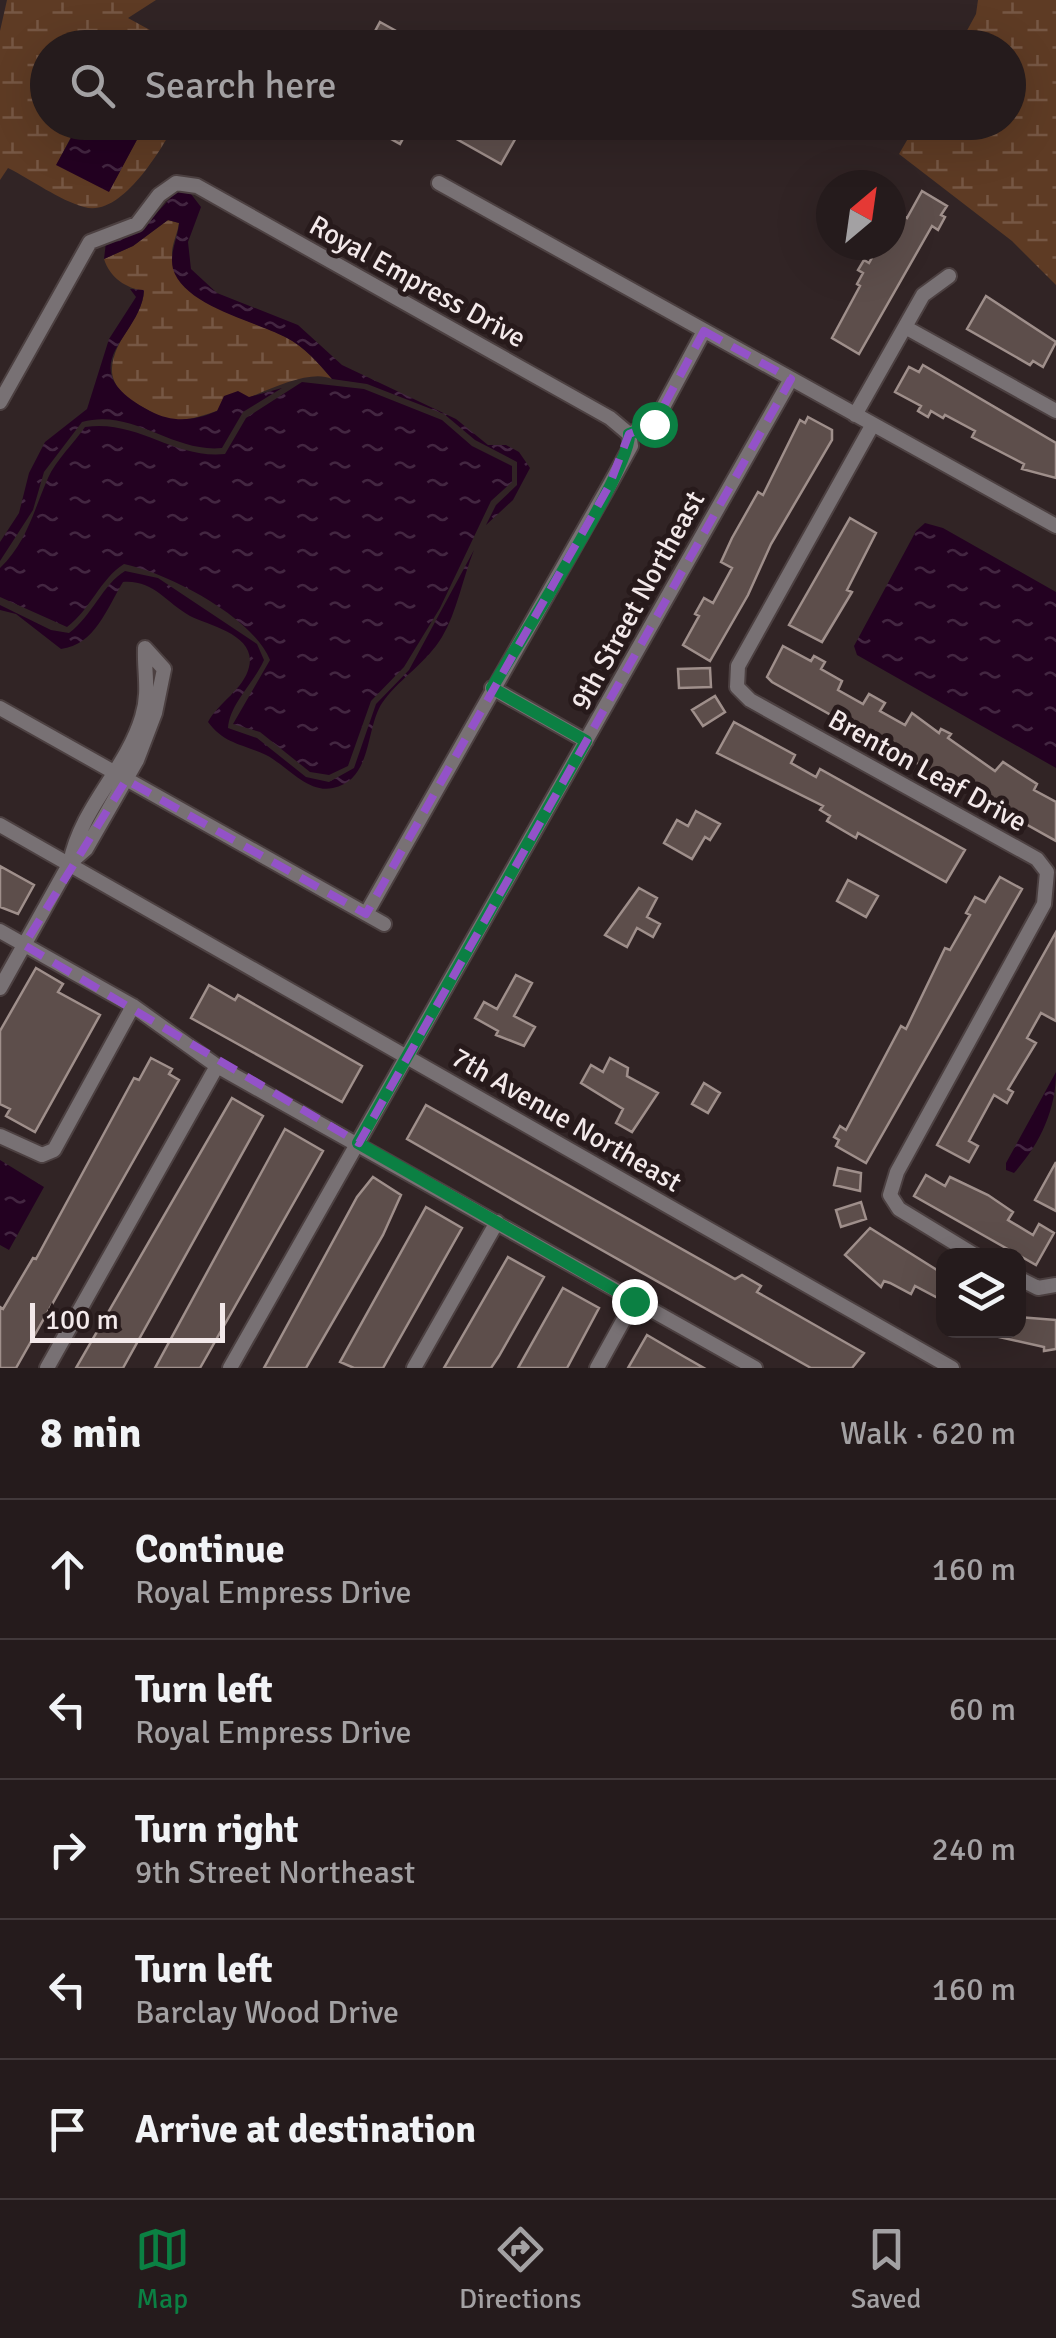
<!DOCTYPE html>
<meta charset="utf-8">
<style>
body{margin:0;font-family:Signika,sans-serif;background:#312829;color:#f1f3f6}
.controls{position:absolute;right:30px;bottom:30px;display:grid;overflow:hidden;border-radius:20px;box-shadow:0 10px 40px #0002}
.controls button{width:90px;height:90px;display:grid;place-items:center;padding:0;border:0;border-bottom:2px solid #42393b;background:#251b1c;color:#f1f3f6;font:50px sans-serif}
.compass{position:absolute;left:816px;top:170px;width:90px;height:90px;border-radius:50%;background:#251b1c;box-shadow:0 10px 40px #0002;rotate:29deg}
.scale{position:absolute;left:30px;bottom:25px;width:195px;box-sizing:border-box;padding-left:10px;border:5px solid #f3e9ea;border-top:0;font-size:28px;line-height:35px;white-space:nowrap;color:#f3e9ea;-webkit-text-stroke:8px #271a1b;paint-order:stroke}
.stop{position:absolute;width:30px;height:30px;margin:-22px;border:8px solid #0b8043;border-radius:50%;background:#fff}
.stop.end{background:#0b8043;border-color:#fff;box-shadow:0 2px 10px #0008}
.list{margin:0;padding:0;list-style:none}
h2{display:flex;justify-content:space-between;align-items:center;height:130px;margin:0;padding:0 40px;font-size:42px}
h2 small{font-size:32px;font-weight:400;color:#a3a1a3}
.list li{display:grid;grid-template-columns:65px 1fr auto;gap:30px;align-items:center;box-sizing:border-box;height:140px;padding:0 40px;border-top:2px solid #42393b}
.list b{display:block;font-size:38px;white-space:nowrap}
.list p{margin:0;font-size:32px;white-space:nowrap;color:#a3a1a3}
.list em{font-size:32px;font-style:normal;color:#a3a1a3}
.icon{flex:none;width:55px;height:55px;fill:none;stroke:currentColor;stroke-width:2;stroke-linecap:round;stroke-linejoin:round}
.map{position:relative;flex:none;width:1056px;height:1368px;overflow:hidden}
.search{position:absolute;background:#251b1c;box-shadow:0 10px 40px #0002;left:30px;right:30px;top:30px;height:110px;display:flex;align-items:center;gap:25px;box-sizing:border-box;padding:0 35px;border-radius:55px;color:#a3a1a3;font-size:38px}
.sheet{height:830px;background:#251b1c}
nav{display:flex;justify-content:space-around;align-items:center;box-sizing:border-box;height:140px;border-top:2px solid #42393b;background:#251b1c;font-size:28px;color:#a3a1a3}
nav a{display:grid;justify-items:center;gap:5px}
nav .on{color:#0b8043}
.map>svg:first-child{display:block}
</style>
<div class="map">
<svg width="1056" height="1368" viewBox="0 0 1056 1368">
<defs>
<pattern id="wetland-marsh" width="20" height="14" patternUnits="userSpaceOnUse" patternTransform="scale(2.5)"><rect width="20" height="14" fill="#5e3b24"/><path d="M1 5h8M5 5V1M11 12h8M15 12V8" fill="none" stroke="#765744"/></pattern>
<pattern id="water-ripples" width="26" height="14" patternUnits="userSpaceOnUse" patternTransform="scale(2.5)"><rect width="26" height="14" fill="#230121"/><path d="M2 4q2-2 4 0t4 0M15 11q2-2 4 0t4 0" fill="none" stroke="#432641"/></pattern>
</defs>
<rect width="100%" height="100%" fill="#312425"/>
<path fill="url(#wetland-marsh)" d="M7,0h149l-28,18 53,29 -133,1v74l12,1 -1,4 13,8 -15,29 52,27 37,-68h30c-15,26 -54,95 -92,84 -25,-7 -52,-27 -76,-39l-8,12v-149z
M978,0h78v285l-44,-44 -113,-87 18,-31 91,-1v-74l-50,-1 18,-33z
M168,220l11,3c-1,9 -7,21 -7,30 2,52 78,65 114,84 19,10 32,26 46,42 -35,-16 -114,44 -160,41 -12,-1 -25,-11 -35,-16 -13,-7 -26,-20 -25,-36 2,-30 31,-50 32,-77 -18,-3 -34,-13 -40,-32l29,-13z"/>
<path fill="url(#water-ripples)" d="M60,123v-1l86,1 -37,69 -53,-27 16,-29 -14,-9z
M177,191l14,3 10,13 -13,35 3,27 26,24 81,32 44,40 114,54 32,26h18l13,7 11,16 -17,32 -27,25 10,-20 21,-20v-23l-42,-22 -31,-26 -77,-30 -35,-5c-14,-16 -27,-32 -47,-42 -30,-16 -101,-31 -112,-68 -4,-16 5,-31 6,-46l-11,-3 -35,26 -29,13 2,-17 35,-12z
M130,289l14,1c-2,48 -78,76 6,121 23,12 44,10 67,0l7,-15 14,-5 11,6 33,-9 -39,24 -21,36c-50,5 -89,-40 -140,-26l-38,50 -11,38 -33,51v-19l19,-29 10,-40 16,-31 42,-33 22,-70 27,-42z
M302,382l62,7 78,31 30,26 40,20v16l-21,19 -51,107 -36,59 -33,34 -23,65 -19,9 -19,-3 -50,-40 -27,-8 37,-64c-17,-43 -102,-87 -146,-96 -24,15 -33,45 -57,63l-67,-30v-29c27,-26 33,-56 48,-90 8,-18 26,-35 37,-51 53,-8 88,32 140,27l21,-36z
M925,523l18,5 113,64v176l-199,-113 -3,-9 62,-115z
M474,550c-11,27 -17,62 -32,87 -15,25 -40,40 -57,62 -21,25 -10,80 -52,89 -25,6 -47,-23 -67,-33 -23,-11 -42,-11 -58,-33 10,-19 36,-33 41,-55 8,-32 -39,-41 -59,-51 -25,-14 -36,-36 -67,-34 -16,26 -28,63 -62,67l-45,-35 -16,-4v-5l51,25 18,3c23,-17 34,-49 56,-62l33,7 99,66 7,16c-10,23 -34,43 -36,68l29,10 49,39 23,5 25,-14 22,-64 33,-34z
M1056,1072c0,38 -16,72 -42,101l-8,-3v-7z
M0,1160l44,27 -35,63 -9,-5z"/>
<path fill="#5d4e4b" stroke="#9f8f8b" stroke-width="2.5" d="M380,22l47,26h-61z
M361,122h30l16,9 -7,13z
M461,122h44l-2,4 15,8 -17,30 -48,-27z
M922,191l25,15 -6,9 4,2 -7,13 -6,-4 -73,128 -27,-16 28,-52 -3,-2 6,-11 -5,-3 6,-10 5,3 10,-18h12v-11l11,-19 5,3z
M986,296l70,46 -13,25 -10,-6 -3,4 -63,-36z
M923,365l133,78v35l-34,-9 2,-5 -52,-27 3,-6 -30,-16 -2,3 -12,-7 -3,6 -10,-6 3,-5 -26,-14 14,-25 10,5z
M808,417l24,13v10l-61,104 -23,51 -38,66 -27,-16 16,-29 -4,-2 9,-16 9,5 19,-35 -11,-6 11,-24 26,-46 5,3 37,-75 5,3z
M850,518l26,15 -29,57 5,2 -30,50 -33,-17z
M783,646l28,15 3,-5 11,6 -4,7 21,12 -4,9 25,14 6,-10 16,9 -5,8 25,14 7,-12 27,20 2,-4 10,5 -3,4 47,33 8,-9 34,22 -3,6 22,12v39l-284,-159 -5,-5z
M710,668l1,19 -32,1 -1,-19z
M715,696l10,16 -22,14 -11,-16z
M734,722l61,33 -4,8 25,14 4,-8 145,81 -19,32 -88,-49 -2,5 -29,-17 3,-5 -10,-6 3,-4 -106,-53z
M696,811l24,13 -10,16 -5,-3 -13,22 -28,-16 13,-23 11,6z
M0,866l34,19 -16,29 -18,-7z
M1000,877l22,12 -156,274 -30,-17 3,-6 -5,-3 6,-11 6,4 55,-104 5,3 39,-81 5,2 20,-35 -4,-2 9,-16 10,5z
M848,880l30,16 -12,21 -29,-16z
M639,888l18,10 -10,19 13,7 -7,13 -16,-9 -10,19 -22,-12z
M1056,932v89l-15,-8 -14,25 9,5 -28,46 5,3 -6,11 -13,-8 -25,46 9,5 -9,16 -32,-17z
M36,968l27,16 -5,8 42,23 -65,117 -29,-16 4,-7 -10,-5v-73z
M516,975l16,8 -18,33 21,11 -11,19 -28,-11 2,-4 -23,-13 9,-16 13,7z
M209,985l26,15 3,-5 124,71 -20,36 -151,-84z
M151,1058l21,11 -3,5 10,6 -163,288h-16v-61l3,2 30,-51 3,1 98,-181 5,2z
M610,1058l18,10 -1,8 31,17 -26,39 -16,-9 7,-14 -42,-26 10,-18 12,7z
M704,1083l16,10 -12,20 -16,-9z
M232,1098l31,18 -140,252h-47z
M426,1105l309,174 7,-4 19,11 -4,6 107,61 -12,15h-41l-275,-155 -129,-74z
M285,1129l38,22 -123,217h-45z
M1056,1162v49l-21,-11z
M838,1168l23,5 -1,18 -26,-6z
M926,1175l19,11 5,-9 38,18 25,17 -5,8 25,15 6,-11 15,9 -18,32 -122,-69z
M373,1177l28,18 -18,40 -77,133h-42l93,-171z
M861,1202l5,17 -25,8 -5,-17z
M426,1207l36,21 -79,140h-29l-14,-6z
M870,1228l67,42 7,-13v31l-6,10 -23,-12 -4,8 -21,-11 -6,-2 -3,6 -36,-32z
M508,1257l36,20 -45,79 -8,12h-47z
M563,1288l36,20 -32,60h-49z
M1018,1317l38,3v29l-12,2v-4l-54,-12v-5h28z
M647,1335l36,21 21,12h-76z"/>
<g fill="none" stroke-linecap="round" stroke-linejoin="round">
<g stroke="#4c4041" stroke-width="18">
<path id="minor" d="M439,183l617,343
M905,327l151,84
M0,402l90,-160 47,-18 22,-29 17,-12 21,3 413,232 19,16 2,12 -22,40 -243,428
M855,415l68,-120 26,-19
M873,424l-135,242 -1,21 13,13 287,159 10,13 -3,32 -147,268 -7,23 9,14 77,47
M629,434l25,-10 50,-93
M492,688l94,53
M0,708l384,216
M0,825l952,543
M70,863c11,-56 56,-93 72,-146 8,-25 2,-45 3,-69
M0,931l133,75 84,60 538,302
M0,988l70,-125 16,-14 51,-89 18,-47 9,-44 -19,-21
M0,1136l42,19 12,-5 79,-144
M1018,1278l20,10 18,-3
M47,1368l170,-302
M230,1368l561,-989
M414,1368l83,-146
M597,1368l37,-67"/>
</g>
<use href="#minor" stroke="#787174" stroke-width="14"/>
</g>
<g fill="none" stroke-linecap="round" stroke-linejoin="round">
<path stroke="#0b8043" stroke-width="12" d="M634,1301l-276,-158 228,-402 -94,-53c23,-41 141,-222 137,-254l25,-10"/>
</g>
<path fill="none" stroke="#9352c8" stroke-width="8" stroke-dasharray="20 12" stroke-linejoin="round" d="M704,331l87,48 -432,764 -335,-198 102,-165 240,134 243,-428 20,-52 25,-10z"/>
<g text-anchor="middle" stroke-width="10" stroke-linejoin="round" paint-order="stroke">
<g font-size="28" fill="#f3e9ea" stroke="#271a1b">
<text transform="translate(418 281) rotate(29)" y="10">Royal Empress Drive</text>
<text transform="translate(637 600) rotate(-61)" y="10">9th Street Northeast</text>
<text transform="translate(928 770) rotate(29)" y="10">Brenton Leaf Drive</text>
<text transform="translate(567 1119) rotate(30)" y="10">7th Avenue Northeast</text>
</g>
</g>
</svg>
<div class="controls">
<button><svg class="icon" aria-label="layers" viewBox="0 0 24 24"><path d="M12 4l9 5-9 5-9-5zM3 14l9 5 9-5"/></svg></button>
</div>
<svg class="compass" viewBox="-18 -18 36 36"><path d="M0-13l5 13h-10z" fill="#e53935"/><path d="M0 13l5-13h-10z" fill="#a3a1a3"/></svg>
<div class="scale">100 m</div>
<div class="stop" style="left:654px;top:424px"></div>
<div class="stop end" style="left:634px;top:1301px"></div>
<div class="search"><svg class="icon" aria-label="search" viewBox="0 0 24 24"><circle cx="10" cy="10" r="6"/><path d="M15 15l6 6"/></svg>Search here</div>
</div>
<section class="sheet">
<h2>8 min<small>Walk · 620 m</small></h2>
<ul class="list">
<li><svg class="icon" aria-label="ahead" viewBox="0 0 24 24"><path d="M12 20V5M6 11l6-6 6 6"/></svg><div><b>Continue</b><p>Royal Empress Drive</p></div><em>160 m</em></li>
<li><svg class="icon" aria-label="left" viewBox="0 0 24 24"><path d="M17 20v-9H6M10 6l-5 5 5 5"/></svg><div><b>Turn left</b><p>Royal Empress Drive</p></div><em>60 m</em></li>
<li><svg class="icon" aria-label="right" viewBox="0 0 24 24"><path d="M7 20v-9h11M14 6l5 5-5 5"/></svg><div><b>Turn right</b><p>9th Street Northeast</p></div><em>240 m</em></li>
<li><svg class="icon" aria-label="left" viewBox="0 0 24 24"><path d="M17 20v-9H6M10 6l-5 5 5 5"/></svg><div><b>Turn left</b><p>Barclay Wood Drive</p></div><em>160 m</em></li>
<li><svg class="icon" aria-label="arrive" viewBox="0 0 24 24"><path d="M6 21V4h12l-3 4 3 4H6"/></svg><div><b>Arrive at destination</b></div></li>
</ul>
</section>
<nav>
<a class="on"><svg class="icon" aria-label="map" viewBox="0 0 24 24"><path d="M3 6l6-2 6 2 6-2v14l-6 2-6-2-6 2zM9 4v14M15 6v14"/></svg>Map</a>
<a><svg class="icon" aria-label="directions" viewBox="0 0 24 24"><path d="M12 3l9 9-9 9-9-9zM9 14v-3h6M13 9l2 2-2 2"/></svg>Directions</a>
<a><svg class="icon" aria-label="saved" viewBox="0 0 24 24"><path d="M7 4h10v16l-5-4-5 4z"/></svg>Saved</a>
</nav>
